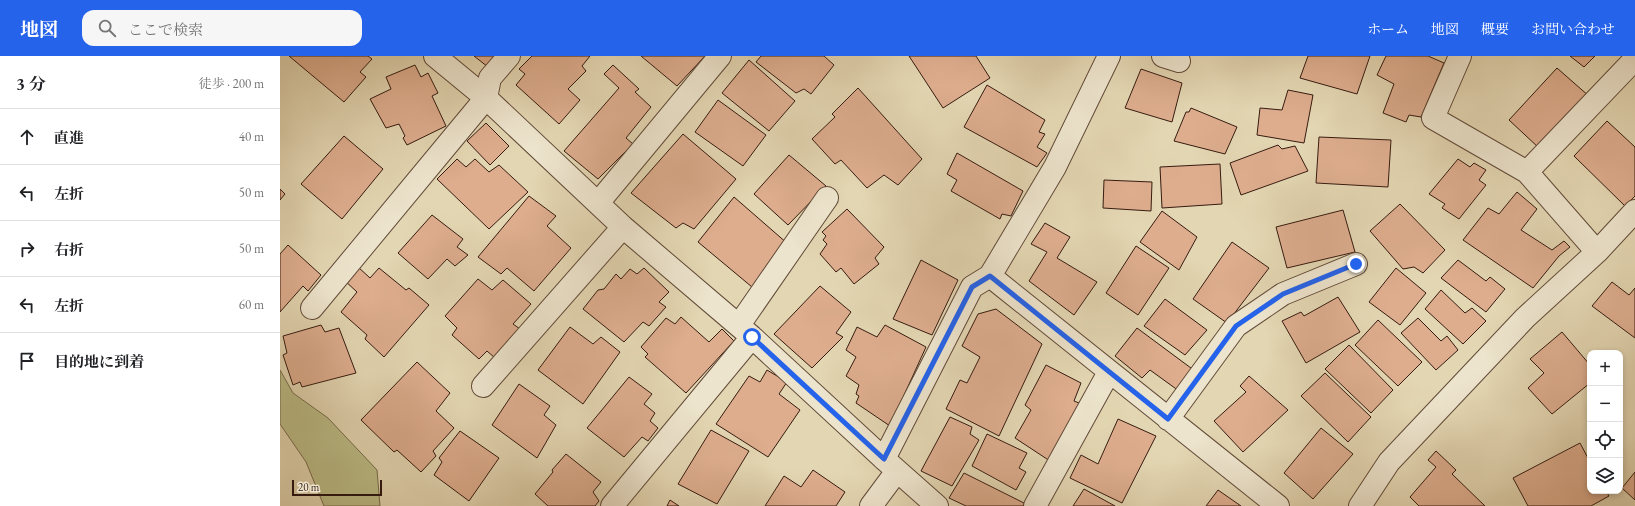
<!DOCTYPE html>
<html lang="ja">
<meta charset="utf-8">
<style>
body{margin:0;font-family:"EB Garamond","Noto Serif JP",serif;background:#f6f6f6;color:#202124}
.controls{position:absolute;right:12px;bottom:12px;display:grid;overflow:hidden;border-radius:8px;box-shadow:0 2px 6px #0003}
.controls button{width:36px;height:36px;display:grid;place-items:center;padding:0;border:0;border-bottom:1px solid #e0e0e0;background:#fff;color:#202124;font:20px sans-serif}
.scale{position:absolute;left:12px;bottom:10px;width:90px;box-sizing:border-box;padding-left:4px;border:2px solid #361b10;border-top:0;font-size:11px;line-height:14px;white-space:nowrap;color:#361b10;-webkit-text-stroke:3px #ede4cd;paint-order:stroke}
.stop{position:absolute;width:12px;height:12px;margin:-9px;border:3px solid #2563eb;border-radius:50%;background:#fff}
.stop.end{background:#2563eb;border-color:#fff;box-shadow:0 1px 4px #0008}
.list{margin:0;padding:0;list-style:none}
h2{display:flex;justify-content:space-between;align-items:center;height:52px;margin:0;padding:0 16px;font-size:17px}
h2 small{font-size:13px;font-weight:400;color:#757577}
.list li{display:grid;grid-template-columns:26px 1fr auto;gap:12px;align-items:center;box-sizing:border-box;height:56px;padding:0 16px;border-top:1px solid #e0e0e0}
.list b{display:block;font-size:15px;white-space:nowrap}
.list em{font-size:13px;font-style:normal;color:#757577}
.icon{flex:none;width:22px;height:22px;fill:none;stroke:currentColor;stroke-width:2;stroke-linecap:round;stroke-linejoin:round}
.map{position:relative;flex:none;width:1355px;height:450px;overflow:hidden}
header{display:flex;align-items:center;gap:24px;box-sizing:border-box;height:56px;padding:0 20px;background:#2563eb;color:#fff}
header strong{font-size:19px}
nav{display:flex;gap:22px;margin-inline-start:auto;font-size:14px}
.search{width:280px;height:36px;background:#f6f6f6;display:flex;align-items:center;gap:10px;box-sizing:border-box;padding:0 14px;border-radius:12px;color:#757577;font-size:15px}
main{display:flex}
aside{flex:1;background:#fff}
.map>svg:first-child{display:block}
</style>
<header>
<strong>地図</strong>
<div class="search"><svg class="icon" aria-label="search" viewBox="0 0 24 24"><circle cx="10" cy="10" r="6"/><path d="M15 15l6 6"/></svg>ここで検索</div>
<nav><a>ホーム</a><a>地図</a><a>概要</a><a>お問い合わせ</a></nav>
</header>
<main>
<aside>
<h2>3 分<small>徒歩 · 200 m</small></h2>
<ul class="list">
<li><svg class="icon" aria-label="ahead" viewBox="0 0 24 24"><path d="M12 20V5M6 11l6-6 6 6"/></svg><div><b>直進</b></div><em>40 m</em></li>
<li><svg class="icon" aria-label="left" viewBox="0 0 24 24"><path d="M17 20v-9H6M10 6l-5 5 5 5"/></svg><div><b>左折</b></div><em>50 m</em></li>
<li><svg class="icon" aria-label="right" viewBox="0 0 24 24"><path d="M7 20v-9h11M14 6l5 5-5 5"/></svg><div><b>右折</b></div><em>50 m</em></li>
<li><svg class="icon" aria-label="left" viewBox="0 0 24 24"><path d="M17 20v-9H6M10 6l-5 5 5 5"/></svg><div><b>左折</b></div><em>60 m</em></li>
<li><svg class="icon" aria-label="arrive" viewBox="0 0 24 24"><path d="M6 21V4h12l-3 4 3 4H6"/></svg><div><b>目的地に到着</b></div></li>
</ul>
</aside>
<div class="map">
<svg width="1355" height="450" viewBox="0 0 1355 450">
<rect width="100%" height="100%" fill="#e3d6b2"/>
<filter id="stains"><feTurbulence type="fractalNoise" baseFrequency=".005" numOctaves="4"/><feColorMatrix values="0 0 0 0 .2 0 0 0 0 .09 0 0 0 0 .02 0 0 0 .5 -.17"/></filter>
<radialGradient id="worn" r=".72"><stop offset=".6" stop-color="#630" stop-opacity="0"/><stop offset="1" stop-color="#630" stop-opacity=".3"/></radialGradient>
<path fill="#bbbc87" stroke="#786c4c" d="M0,314l13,23 35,25 49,52 3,36h-56l-18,-44 -26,-38z"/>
<path fill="#ddad8e" stroke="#361b10" d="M9,0h79l4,3 -12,13 6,5 -22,25z
M194,0h24l-10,11z
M252,0h58l-8,10 4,5 -18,18 12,11 -21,24 -43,-39 9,-11 -6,-5z
M361,0h64l-28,30z
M481,0h63l10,9 -23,29 -7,-5 -8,4 -40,-31z
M629,0h67l14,22 -47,30z
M1028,0h62l-13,38 -57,-16z
M1106,0h42l16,7 -23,54 -12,-2 -3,7 -23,-9 11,-29 -17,-9z
M1290,0h25l-11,11z
M469,4l46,41 -26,30 -47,-38z
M135,9l6,12 7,-4 10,20 -6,3 14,30 -39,19 -4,-7 2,-2 -6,-12 -13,4 -16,-29 21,-10 -5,-12z
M333,9l26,24 -4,3 16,15 -25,31 7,6 -35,35 -34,-28 55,-63 -15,-14z
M1277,12l33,29 -51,51 -30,-28z
M861,13l41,14 -10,39 -47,-14z
M707,29l58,35 -6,12 6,2 -8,13 10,6 -10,14 -73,-40z
M578,32l64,71 -24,26 -14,-10 -17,13 -26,-28 -6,4 -23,-25 23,-22 -3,-3z
M1008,34l25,5 -9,48 -47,-8 3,-27 22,2z
M438,44l48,35 -23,31 -48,-34z
M911,52l46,19 -12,27 -51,-13 12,-29h3z
M1327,65l28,26v49l-10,10 -51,-50z
M206,67l23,23 -19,19 -23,-24z
M403,78l53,45 -42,50 -11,-6 -7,5 -45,-35z
M64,80l39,33 -41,50 -41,-35z
M1039,81l72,3 -3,47 -72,-4z
M998,89l4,4 13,-3 13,25 -67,24 -11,-32z
M677,97l66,38 -12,25 -9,-2 -2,5 -49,-28 6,-11 -10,-6z
M509,99l37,31 -38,39 -34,-31z
M177,103l9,8 9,-8 14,13 10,-7 29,27 -39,37 -52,-50z
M1178,103l12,8 4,-4 12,7 -7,10 7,5 -27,34 -17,-11 3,-4 -16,-10z
M940,108l2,40 -60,4 -2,-41z
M824,124l48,2 -1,29 -48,-3z
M0,133l5,5 -5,6z
M1237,136l20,17 -16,21 31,20 12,-9 6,6 -11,9 -26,32 -70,-48 25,-32 11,6z
M249,140l27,20 -9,10 24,22 -37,43 -27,-23 -6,6 -23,-17z
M454,141l54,47 -36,43 -54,-45z
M1120,148l45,46 -22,23 -9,-6 -11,2 -33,-38z
M567,153l37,38 -9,11 4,6 -25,20 -13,-16 -5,4 -16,-18 7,-10 -4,-4 3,-4 -4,-4z
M1063,154l12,42 -68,16 -11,-41z
M882,155l35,26 -18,33 -39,-28z
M152,159l31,24 -6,8 11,8 -13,11 -8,-7 -19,20 -30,-26z
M765,167l25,14 -13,21 40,24 -23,33 -45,-34 18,-29 -16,-8z
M952,186l37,26 -42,55 -34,-24z
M8,189l33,30 -13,16 -5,-5 -23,26v-58z
M856,190l33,22 -31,47 -32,-22z
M641,204l37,20 -26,55 -39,-16z
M1178,204l28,21 4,-4 15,12 -19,23 -45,-34z
M77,210l13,12 9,-10 27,22 3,-2 20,17 -45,52 -19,-18 2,-4 -26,-23 16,-20 -13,-12z
M364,212l25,24 -10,10 7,5 -17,19 -6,-4 -19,20 -41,-33 15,-19 6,-1 12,-15 5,5 9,-10 7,5z
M1116,212l30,25 -26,32 -31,-23z
M198,223l14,11 11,-10 28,24 -18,20 7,5 -25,29 -8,-7 -8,8 -27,-24 5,-7 -12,-12z
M1332,226l17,13 6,-7v50l-43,-32z
M540,230l31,26 -15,21 7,4 -31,31 -38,-34z
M1161,234l24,23 7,-5 14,13 -23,23 -38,-35z
M1058,241l22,35 -54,31 -24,-42 19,-9 3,4z
M885,243l42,31 -22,25 -41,-29z
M716,253l46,35 -43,92 -53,-27 14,-29 7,3 13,-26 -18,-11 16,-32z
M401,261l28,25 13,-13 12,12 -48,52 -41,-36 3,-3 -7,-7 25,-29 9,6z
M1138,262l23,23 6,-5 11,14 -22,20 -35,-37z
M1098,264l44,42 -24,24 -43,-41z
M41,269l4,7 14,-4 17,45 -54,14 -2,-5 -7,3 -10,-30 4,-2 -4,-17z
M605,269l41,22 -36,79 -34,-23 3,-7 -3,-2 3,-9 -13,-9 10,-19 -10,-7 11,-23 20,10z
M290,271l23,17 8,-7 19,15 -37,52 -45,-34z
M857,272l58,43 -16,20 -29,-21 -8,8 -27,-22z
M1282,276l28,33v18l-38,31 -24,-26 16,-15 -14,-14z
M1069,289l44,45 -22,23 -46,-44z
M137,306l33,31 -14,18 18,17 -21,23 3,5 -15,16 -24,-22 -3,2 -33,-32z
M766,309l35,18 -7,18 10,4 -31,58 -38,-25 16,-28 -6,-5z
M487,314l20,12 -8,12 21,16 -32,47 -52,-33 33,-48 11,6z
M1045,317l46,44 -23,25 -47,-46z
M969,320l39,34 -45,42 -29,-31 32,-29 -6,-6z
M349,321l23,17 -8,10 11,9 -5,8 8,7 -10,13 -6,-4 -18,20 -37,-29z
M239,328l31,22 -6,9 12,10 -19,33 -45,-33z
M670,361l22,10 -2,7 9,6 -27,46 -31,-15z
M838,363l38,17 -34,67 -52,-25 11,-23 17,9z
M1041,372l32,26 -40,45 -29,-26z
M431,374l38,21 -32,53 -39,-20z
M180,375l39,27 -30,43 -35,-26 8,-13 -3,-4z
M707,378l40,19 -8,15 7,4 -10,18 -44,-24z
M1300,387l10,19v29h16l3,5 -18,10h-63l-15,-28z
M1156,395l20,19 -4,4 33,32h-66l-9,-9 26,-30 -8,-7z
M286,398l35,28 -8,10 6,9 -4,5h-47l-13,-12 18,-22 -1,-2z
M533,414l32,22 -9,14h-71l19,-30 17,11z
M1355,416v28l-13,-12z
M684,417l60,30 -1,3h-57l-17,-8z
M804,433l31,17h-42z
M938,434l23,16h-35z
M390,444l9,6h-12z"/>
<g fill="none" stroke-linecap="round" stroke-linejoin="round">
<g stroke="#614a38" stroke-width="24">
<path id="minor" d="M155,0l51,42 137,129 129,110 132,122 53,47
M883,0l16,5
M1180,0l-27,62 94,54 70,80
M1247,116l108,-113
M318,147l122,-147
M710,220l288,230
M32,252l174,-210 4,-20 19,-22
M459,269l88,-127
M203,330l140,-159
M888,363l68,-93 47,-32 73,-30
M604,403l88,-172 18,-11 65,-109 54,-111
M332,450l140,-169
M591,450l26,-35
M755,450l74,-134
M1080,450l29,-44 136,-144 72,-66 38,-41"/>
</g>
<use href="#minor" stroke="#ede4cd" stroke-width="22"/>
</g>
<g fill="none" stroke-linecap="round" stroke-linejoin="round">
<path stroke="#2563eb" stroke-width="5" d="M472,281l132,122 88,-172 18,-11 178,143 68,-93 47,-32 73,-30"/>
</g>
<rect width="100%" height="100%" filter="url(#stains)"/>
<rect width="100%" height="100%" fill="url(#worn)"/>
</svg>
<div class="controls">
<button>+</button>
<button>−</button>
<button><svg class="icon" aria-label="locate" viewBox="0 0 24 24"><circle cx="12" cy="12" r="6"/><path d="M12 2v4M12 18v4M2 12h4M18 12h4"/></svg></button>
<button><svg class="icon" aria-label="layers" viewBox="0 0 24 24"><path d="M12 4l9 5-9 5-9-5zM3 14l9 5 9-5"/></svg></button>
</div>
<div class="scale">20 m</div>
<div class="stop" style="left:472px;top:281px"></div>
<div class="stop end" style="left:1076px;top:208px"></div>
</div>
</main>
